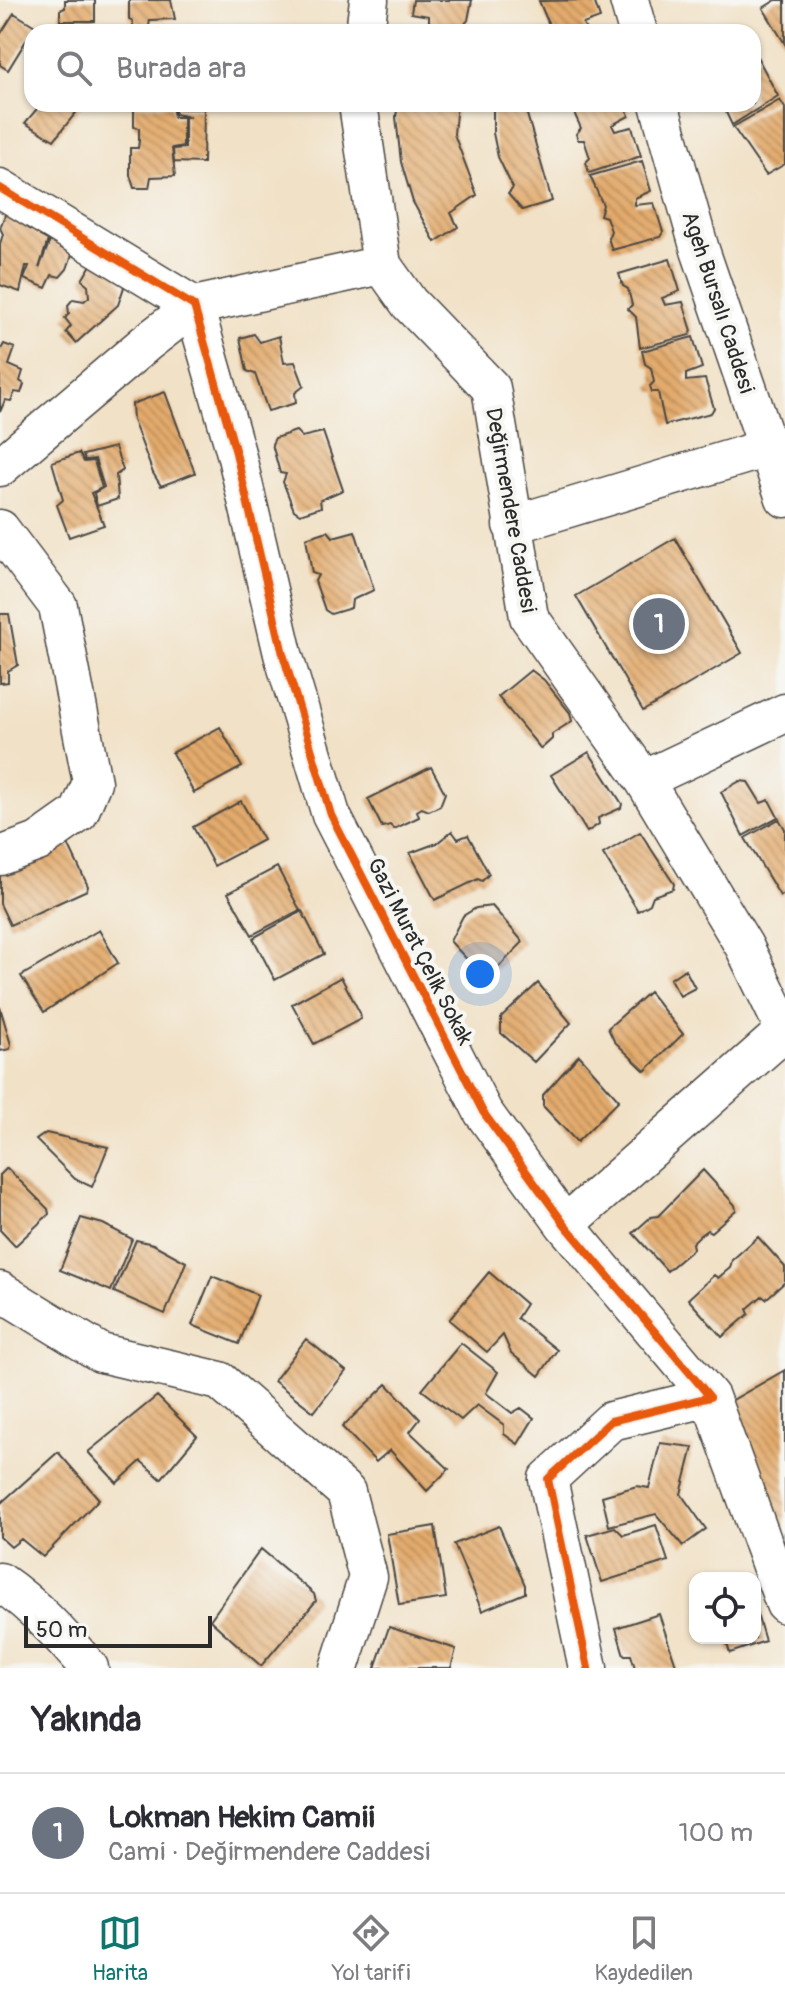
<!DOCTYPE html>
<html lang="tr">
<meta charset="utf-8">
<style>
body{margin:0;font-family:Pangolin,sans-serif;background:#f7f7f7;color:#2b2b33}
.controls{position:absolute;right:24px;bottom:24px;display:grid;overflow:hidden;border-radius:16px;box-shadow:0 2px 6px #0004}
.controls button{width:72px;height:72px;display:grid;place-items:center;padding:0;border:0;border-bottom:2px solid #e1e1e2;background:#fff;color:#2b2b33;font:40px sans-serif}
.scale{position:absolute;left:24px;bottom:20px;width:188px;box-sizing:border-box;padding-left:8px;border:4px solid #2b2b2b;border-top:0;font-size:22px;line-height:28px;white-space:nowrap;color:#2b2b2b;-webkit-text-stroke:6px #f6f6f2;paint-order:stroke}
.you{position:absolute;left:480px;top:974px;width:28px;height:28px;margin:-20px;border:6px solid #fff;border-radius:50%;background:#1a73e8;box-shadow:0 0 0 12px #1a73e833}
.badge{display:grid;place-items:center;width:52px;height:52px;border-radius:50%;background:#0f766e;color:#fff;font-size:26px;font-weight:700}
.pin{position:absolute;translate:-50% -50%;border:4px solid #fff;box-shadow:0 2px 8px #0006}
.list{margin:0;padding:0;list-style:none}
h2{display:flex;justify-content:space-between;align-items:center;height:104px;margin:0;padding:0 32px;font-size:34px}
h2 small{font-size:26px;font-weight:400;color:#7c7c81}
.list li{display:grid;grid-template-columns:52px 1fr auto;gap:24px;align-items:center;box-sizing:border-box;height:120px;padding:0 32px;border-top:2px solid #e1e1e2}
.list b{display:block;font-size:30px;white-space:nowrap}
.list p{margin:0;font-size:26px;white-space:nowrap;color:#7c7c81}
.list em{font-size:26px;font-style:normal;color:#7c7c81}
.icon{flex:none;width:44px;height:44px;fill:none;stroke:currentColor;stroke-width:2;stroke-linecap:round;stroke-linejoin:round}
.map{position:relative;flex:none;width:785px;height:1668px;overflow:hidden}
.search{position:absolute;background:#fff;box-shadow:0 2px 6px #0004;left:24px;right:24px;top:24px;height:88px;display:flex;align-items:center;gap:20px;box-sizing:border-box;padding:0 28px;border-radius:24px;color:#7c7c81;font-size:30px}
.sheet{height:224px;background:#fff}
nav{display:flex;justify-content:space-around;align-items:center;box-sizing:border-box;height:112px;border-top:2px solid #e1e1e2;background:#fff;font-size:22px;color:#7c7c81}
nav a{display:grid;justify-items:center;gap:4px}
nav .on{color:#0f766e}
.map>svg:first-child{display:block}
</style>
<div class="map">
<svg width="785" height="1668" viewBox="0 0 785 1668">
<defs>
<pattern id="building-back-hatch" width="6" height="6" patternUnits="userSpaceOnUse" patternTransform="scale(2)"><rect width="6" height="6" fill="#e3aa6c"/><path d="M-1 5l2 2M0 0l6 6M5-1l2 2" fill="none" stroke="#b88b59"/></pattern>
</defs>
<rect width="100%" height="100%" fill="#f6f6f2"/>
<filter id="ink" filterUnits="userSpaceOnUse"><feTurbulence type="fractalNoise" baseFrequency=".0125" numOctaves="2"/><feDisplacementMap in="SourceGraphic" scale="16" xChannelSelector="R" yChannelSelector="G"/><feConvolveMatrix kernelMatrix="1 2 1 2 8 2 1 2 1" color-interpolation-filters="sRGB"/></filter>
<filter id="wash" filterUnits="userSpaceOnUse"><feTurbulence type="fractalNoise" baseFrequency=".006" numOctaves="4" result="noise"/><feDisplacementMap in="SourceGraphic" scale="32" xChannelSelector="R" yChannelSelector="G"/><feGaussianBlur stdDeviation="1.8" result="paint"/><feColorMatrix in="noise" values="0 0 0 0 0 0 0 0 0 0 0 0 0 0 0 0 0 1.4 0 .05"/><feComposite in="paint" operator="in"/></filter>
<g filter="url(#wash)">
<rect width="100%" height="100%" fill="#f1e1c6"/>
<g id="blocks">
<path fill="url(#building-back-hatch)" d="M65,0h30v21h-35v-11l5,-2z
M129,0h42l4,19 -25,1 -2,12 -15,-1v-10l-4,-2z
M413,0h59l-4,20 -4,5v7h-55l1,-8 17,3 2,-6v-5l-18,-3z
M594,0l6,18 -17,6 4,8h-35l-13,-31z
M776,0h9v44l-22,-36z
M14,13l21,13 -27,44 -8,-5v-30z
M753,49l25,47 -46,29 -10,-21h31z
M780,100l5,8v56l-19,11 -33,-48z
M41,104h42l-29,36 -29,-17z
M398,104h59l-3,30 23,61 -26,18 7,14 -23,15 -22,-40 -12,-40 -5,-45z
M493,104h31l28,97 -30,9 -14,-16 5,-6 -15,-31 -5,-24z
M570,104h55l4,12 -17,9 3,6 17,-4 9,29 -52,17 -3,-11 4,-4 -6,-18h-6l-2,-6 5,-6z
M134,106h38l2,11h9v29l-11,2 3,28 -24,1 -2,11h-15l-4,-13v-27h8l1,-7v-13l-5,-1z
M175,109h29l-1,54 -29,-1 -1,-13 12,-1v-31h5l-15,-3z
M642,161l9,30 -16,7v7l19,-2 9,29 -3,5 -48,13 -4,-12 3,-7 -5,-14 -6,-2 3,-10 -13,-29z
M6,212l37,13 -3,11 8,4 -9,28 11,-27 -7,-6 32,11 -8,23 -7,8 -8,-2 -6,13 -22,-9 5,-13h-3l-6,26 -20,-7v-41l3,-10 -3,-6z
M670,259l10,32 -18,7 3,7 18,-3 9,29 -2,4 -50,13 -4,-31 -8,-8 4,-4 -4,-16 -5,-3 -4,-12z
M94,260l22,12 8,15 -6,18 -42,38 -10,-11 5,-6 -6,-8 4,-4 -1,-9 5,-6 11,2 5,-4 -1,-12 -6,-5z
M254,334l6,8 19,-6 5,27 11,-1 9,24 -9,7 1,10 -28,8 -13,-37 -8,-3 -7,-33z
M693,337l9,31 -16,6v7l19,-2 9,29 -3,5 -46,12 -7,-33h-6l-2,-6 4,-4 -3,-14 -6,-4 -3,-13z
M4,344l11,4 -6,17 14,6 -3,10 4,3 -3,9 -6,-1 -4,9 -6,-1 -5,12v-61z
M165,392l30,81 -34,13 -8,-13 -20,-53 -1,-16z
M296,431l6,6 21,-5 20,58 -23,10 1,7 -21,7 -6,-4 -11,-28 3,-8 -6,-1 -8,-29 3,-6z
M115,447l8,23 -7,5 2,24 -21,7 -3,-13 10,-6 -9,-28 -10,1 -2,-5z
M79,453l5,9 10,-1 8,27 -11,5 13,32 -35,12 -12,-32 6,-5 -11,-38z
M328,531l5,6 22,-6 19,59 -22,10 -1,8 -20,6 -6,-4 -10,-29 3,-6 -6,-2 -6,-35z
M675,538l67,115 -99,58 -67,-115z
M0,614h9l9,51 -10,6v11l-8,1z
M531,670l13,10 26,33 2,8 -20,13v5l-11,10 -43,-52z
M220,727l22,40 -48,26 -22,-40z
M589,752l33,52 -1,4 -23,10 1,6 -12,8 -36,-57z
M431,767l14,26 -5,13 -11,5 -7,-3 -5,3 2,6 -25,12 -4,-4 -8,2 -14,-28z
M740,781l8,1 13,21 8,-3 9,17 -35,19 -22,-44z
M241,801l22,39 -49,26 -21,-39z
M779,819l6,10v64l-5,3 -35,-58z
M452,831l6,8 10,-4 21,39 -7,7 -4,-2 -43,21 -25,-47 27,-10z
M640,832l34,52 -1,5 -20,7 -3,8 -12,7 -35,-57z
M67,842l21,44 -1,4 -77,35 -10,-21v-31z
M277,867l23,43 -48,25 -24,-42z
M492,906l31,36 -37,38 -36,-39 13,-25 13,-8z
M302,911l22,43 -49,26 -22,-42z
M99,930l19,33 -74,49 -23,-36z
M685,969l10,19 -15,8 -10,-17z
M341,977l19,36 1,6 -47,25 -22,-40z
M538,983l33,40 -37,39 -33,-29v-15z
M649,992l34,42 -38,37 -31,-30 -6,-13z
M0,1007l11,38 -1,4 -10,2z
M579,1055l40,45 -42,42 -34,-36v-11z
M46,1133l62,14 -16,40 -17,-8 -39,-39z
M7,1168l41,41 1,5 -34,32 -15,-16v-55z
M703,1170l32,35 1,5 -25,22 -4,-2 -8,6 -7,7 1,6 -26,22 -34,-38 18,-16 7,-1z
M81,1218l22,6 29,15 -21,52 -51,-21z
M758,1237l27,30v15l-19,17 -4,-3 -15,13 2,5 -27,23 -34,-38 26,-24 4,3 12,-10 2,-8z
M136,1240l17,4 33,18 -21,52 -51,-22z
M489,1272l37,32 -9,14 40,32 -18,26 -28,-23 -8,-18 -16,17 -38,-32z
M212,1276l46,19 -19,49 -47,-19z
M306,1339l40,32 -32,41 -40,-31z
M461,1343l37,29 -12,21 26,20 9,-5 13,10 -16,26 -14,-10v-9l-27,-20 -16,15 -39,-30z
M785,1370v189l-61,-154z
M387,1384l33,35 -10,13 39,37 -22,22 -37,-41 -14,12 -34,-35z
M157,1396l40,40 -36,43 -20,-18 -24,22 -29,-31z
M660,1443l33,4 -12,47 25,35 -23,17 -27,-32 -47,12 -7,-30 35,-10 12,2z
M58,1452l41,47 -56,58 -22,-18 -10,8 -11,-10v-33z
M656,1525l12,36 -66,21 -15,-47 28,-8 8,8z
M435,1526l11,72 -47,7 -12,-71z
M499,1526l26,59v8l-43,18 -28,-67z
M261,1549l53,45 2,7 -55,65 -51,-46z
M756,1611l9,30 -35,12 -5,-15h30z
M659,1614l18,54h-42l-4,-13h-7l-8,-27z
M389,1627l67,22 -5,19h-76z"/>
</g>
</g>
<g filter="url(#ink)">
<use href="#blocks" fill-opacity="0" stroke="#494642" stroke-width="2"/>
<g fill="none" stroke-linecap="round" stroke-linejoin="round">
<g stroke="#494642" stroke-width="41">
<path id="minor" d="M629,0l9,32
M365,32l4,-32
M358,104l24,161 27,38 82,85 38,229 115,163 100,166 41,84
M659,104l41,146 85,248
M0,188l194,118 42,147 47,201 48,161 152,297 82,113 145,172 -99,24 -63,58 40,189
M0,467l146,-124 48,-37 188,-41
M512,525l255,-77 18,3
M0,529l58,77 34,176 -13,31 -41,29 -38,14
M644,780l141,-67
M565,1225l220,-194
M0,1291l101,62 119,28 126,111 22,85 -29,91
M710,1397l75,207
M0,1582c35,24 62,54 89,86"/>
</g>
<use href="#minor" stroke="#fff" stroke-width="38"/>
<g stroke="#f6f6f2" stroke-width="13">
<path id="cycleway" d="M0,188l194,118 42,147 47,201 48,161 152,297 82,113 145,172 -99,24 -63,58 40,189"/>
</g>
<use href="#cycleway" stroke="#e8590c" stroke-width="8"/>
</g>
</g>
<g text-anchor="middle" stroke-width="8" stroke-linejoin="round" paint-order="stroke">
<g font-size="22" fill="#2b2b2b" stroke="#f6f6f2">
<text transform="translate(719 302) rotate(72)" y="8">Ageh Bursalı Caddesi</text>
<text transform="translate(512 510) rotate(80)" y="8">Değirmendere Caddesi</text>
<text transform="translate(421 951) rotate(63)" y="8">Gazi Murat Çelik Sokak</text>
</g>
</g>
</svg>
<div class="controls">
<button><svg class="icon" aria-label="locate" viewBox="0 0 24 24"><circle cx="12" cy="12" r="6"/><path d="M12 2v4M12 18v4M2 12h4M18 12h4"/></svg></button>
</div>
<div class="scale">50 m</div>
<div class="you"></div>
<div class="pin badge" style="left:659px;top:624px;background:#6b7280">1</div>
<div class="search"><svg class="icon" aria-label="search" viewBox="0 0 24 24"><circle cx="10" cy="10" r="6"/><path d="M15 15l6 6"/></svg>Burada ara</div>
</div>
<section class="sheet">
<h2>Yakında<small></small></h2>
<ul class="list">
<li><span class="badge" style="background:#6b7280">1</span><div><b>Lokman Hekim Camii</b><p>Cami · Değirmendere Caddesi</p></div><em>100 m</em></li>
</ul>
</section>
<nav>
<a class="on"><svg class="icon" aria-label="map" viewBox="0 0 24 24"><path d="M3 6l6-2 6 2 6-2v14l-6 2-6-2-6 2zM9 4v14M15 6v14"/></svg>Harita</a>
<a><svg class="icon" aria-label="directions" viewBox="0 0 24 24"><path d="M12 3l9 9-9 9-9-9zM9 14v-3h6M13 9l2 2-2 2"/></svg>Yol tarifi</a>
<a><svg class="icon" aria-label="saved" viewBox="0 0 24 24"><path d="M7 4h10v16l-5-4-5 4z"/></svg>Kaydedilen</a>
</nav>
